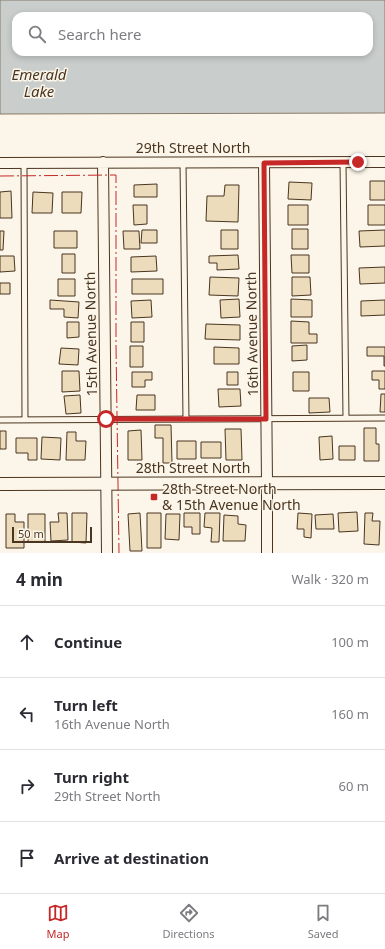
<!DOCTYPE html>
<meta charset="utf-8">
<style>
body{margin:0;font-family:"Noto Sans",sans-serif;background:#f2f2f3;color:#2b2b33}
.scale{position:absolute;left:12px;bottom:10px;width:80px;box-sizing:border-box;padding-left:4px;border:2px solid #4a3520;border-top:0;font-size:11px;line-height:14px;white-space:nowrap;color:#4a3520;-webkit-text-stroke:3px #fbf6e9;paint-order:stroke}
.stop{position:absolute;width:12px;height:12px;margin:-9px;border:3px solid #c62828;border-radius:50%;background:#fff}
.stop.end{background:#c62828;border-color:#fff;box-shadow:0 1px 4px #0008}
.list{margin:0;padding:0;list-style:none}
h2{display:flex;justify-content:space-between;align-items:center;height:52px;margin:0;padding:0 16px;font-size:17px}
h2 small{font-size:13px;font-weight:400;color:#7c7c81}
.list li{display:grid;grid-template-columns:26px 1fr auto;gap:12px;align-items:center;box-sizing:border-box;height:72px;padding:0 16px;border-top:1px solid #e1e1e2}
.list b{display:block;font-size:15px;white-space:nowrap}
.list p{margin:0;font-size:13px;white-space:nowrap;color:#7c7c81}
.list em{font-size:13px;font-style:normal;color:#7c7c81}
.icon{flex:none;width:22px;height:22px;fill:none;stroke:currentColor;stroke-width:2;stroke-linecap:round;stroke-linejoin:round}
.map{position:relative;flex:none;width:385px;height:553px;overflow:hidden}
.search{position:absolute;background:#fff;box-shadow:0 2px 6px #0003;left:12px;right:12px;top:12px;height:44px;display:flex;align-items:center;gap:10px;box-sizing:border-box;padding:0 14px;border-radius:12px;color:#7c7c81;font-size:15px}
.sheet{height:340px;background:#fff}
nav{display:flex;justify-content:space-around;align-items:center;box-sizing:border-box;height:56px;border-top:1px solid #e1e1e2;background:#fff;font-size:11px;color:#7c7c81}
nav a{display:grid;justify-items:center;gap:2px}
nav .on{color:#c62828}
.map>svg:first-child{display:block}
</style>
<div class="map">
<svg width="385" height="553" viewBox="0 0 385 553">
<rect width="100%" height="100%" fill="#fbf6e9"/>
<path fill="#c9cecd" stroke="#887966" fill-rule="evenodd" d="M0,0h385v113l-385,1zM16,16h353v36h-353z"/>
<path fill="#ecdcbc" stroke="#4a3520" d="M370,181h15v19h-15z
M289,182l23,1 -1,17 -23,-1z
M157,184v13h-23v-12z
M225,185h14l-1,37 -32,-1 1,-25h17z
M11,191l1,27h-12v-26z
M33,192l20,1 -1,20h-20z
M62,192h20l-1,21h-19z
M133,205h14v19l-13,1z
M288,205h20v20h-20z
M368,205h17v20h-17z
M292,229h16v20h-16z
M142,230h15v13h-16z
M221,230h17v19h-17z
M385,230v16l-25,1 -1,-16z
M0,231h4l-1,19h-3z
M54,231h23v17h-23z
M123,231h16l1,18h-16z
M62,254h13v19h-13z
M238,255l1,14 -22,1v-7h-8v-7z
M291,255h18v18h-17z
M0,256h14l1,15 -15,1z
M156,256l1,15 -26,1v-15z
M385,267v16l-25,1 -1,-16z
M210,277l29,1 -1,18 -29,-1z
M292,277h18l1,18 -19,1z
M58,279h17v17h-17z
M132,279h31v15h-31z
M0,283h10v11h-10z
M239,299l1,18 -19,1 -1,-18z
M291,299l21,1v17h-21z
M50,300l29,2 -1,16 -14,-1v-8h-14z
M151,300l1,17 -20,1 -1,-17z
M385,300v15l-24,1v-15z
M291,321l18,1v12h8v9h-26z
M67,322h12v15l-12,1z
M131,322h13v20h-13z
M206,324l34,1v15l-35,-1z
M307,345v15l-15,1v-15z
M130,346h13v21h-13z
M214,347l25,1v16h-25z
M367,347h18v19h-1v-10h-17z
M61,348l18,1 -1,16 -19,-1z
M62,371h17l1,20 -18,1z
M372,371h13v18h-6v-9h-7z
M132,372h20v8h-7v7h-13z
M227,372h11v13h-11z
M293,372h16v19h-16z
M218,389h22l1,17 -22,1z
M381,394h4v18h-5z
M80,395l1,18 -15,1 -2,-18z
M137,395h18v15h-19z
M309,398h20l1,14 -21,1z
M155,425h16l1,38h-9v-25h-8z
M364,428h12v16h3v17h-15z
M225,429h16l1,31h-16z
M141,430l1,30h-14v-29z
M0,431h6v18h-6z
M67,432h9v9h10l-1,19h-19z
M332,436l1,23 -13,1 -1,-23z
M42,437l19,1 -1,22 -19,-1z
M16,438h21v22h-9v-7h-12z
M177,441h19v18h-19z
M201,442h20v16h-20z
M339,446h16v14h-16z
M357,512l1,19 -19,1 -1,-19z
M58,513h9l1,27 -17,1 -1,-19h9z
M72,513h15l-1,30 -14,-1z
M140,513l2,38h-12l-2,-37z
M147,513h14v35h-14z
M184,513h16v21h-8v-7h-8z
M205,513h15l-1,29h-8l1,-14 -8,-1z
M298,513l14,1 -1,24 -7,-1v-8h-7z
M365,513h8l-1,8h8l-1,24 -15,-1z
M6,514h9v8h9v26h-18z
M28,514h17v28h-17z
M166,514h14l-1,26 -14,-1z
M333,514l1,15h-18l-1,-14z
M224,515l14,1v8l8,1 -1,16h-22z"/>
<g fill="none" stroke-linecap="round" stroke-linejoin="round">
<g stroke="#4a3520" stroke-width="7">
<path id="service" d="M183,162l3,257
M343,162l3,256
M24,163l1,257
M0,420l385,-2"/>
</g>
<g stroke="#4a3520" stroke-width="12">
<path id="minor" d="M103,162l4,391
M0,163l385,-1
M264,163l3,320v70"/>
</g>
<g stroke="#4a3520" stroke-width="14">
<path id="tertiary" d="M0,484l385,-1"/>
</g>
<use href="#service" stroke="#fbf6e9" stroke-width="5"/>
<use href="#minor" stroke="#fbf6e9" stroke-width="10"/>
<use href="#tertiary" stroke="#fbf6e9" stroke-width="12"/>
<path stroke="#c62828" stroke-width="1" stroke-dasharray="14 3 2 3" stroke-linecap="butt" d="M0,176l116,-1v170l3,208"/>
</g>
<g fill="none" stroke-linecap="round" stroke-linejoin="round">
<path stroke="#c62828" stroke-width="5" d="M106,419h160l-2,-256 94,-1"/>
</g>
<rect fill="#c62828" stroke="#fbf6e9" stroke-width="1.5" x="150" y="493" width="8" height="8" rx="2"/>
<g text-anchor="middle" stroke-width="3" stroke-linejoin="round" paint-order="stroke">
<g font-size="14" fill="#4a3520" stroke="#fbf6e9">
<text x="193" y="153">29th Street North</text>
<text transform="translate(91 334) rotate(-91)" y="5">15th Avenue North</text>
<text transform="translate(252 334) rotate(-91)" y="5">16th Avenue North</text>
<text x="193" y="473">28th Street North</text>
</g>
<g font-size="14" fill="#4a3520" stroke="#fbf6e9" text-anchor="start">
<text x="162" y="494">28th Street North<tspan x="162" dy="16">&amp; 15th Avenue North</tspan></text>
</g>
<g font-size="15" font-style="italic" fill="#4a3520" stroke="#fbf6e9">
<text x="39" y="80">Emerald<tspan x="39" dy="17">Lake</tspan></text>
</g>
</g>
</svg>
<div class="scale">50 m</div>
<div class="stop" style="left:106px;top:419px"></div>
<div class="stop end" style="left:358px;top:162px"></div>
<div class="search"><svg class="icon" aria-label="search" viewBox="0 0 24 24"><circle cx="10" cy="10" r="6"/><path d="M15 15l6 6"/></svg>Search here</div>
</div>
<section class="sheet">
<h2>4 min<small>Walk · 320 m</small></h2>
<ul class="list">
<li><svg class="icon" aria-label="ahead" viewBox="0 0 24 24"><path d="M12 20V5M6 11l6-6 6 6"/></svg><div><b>Continue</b></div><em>100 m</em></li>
<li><svg class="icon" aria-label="left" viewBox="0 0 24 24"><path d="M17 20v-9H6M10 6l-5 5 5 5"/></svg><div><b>Turn left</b><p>16th Avenue North</p></div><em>160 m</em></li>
<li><svg class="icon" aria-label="right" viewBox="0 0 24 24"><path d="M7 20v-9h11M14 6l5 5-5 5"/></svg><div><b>Turn right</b><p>29th Street North</p></div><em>60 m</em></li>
<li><svg class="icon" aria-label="arrive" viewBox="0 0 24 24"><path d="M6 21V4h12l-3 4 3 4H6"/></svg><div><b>Arrive at destination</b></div></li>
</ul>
</section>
<nav>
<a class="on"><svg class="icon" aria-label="map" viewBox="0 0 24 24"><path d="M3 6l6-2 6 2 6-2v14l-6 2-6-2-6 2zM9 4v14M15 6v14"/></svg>Map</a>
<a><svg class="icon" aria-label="directions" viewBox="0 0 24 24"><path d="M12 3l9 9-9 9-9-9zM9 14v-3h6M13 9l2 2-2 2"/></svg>Directions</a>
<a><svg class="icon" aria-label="saved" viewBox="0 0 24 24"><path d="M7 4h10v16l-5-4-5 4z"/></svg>Saved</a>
</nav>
